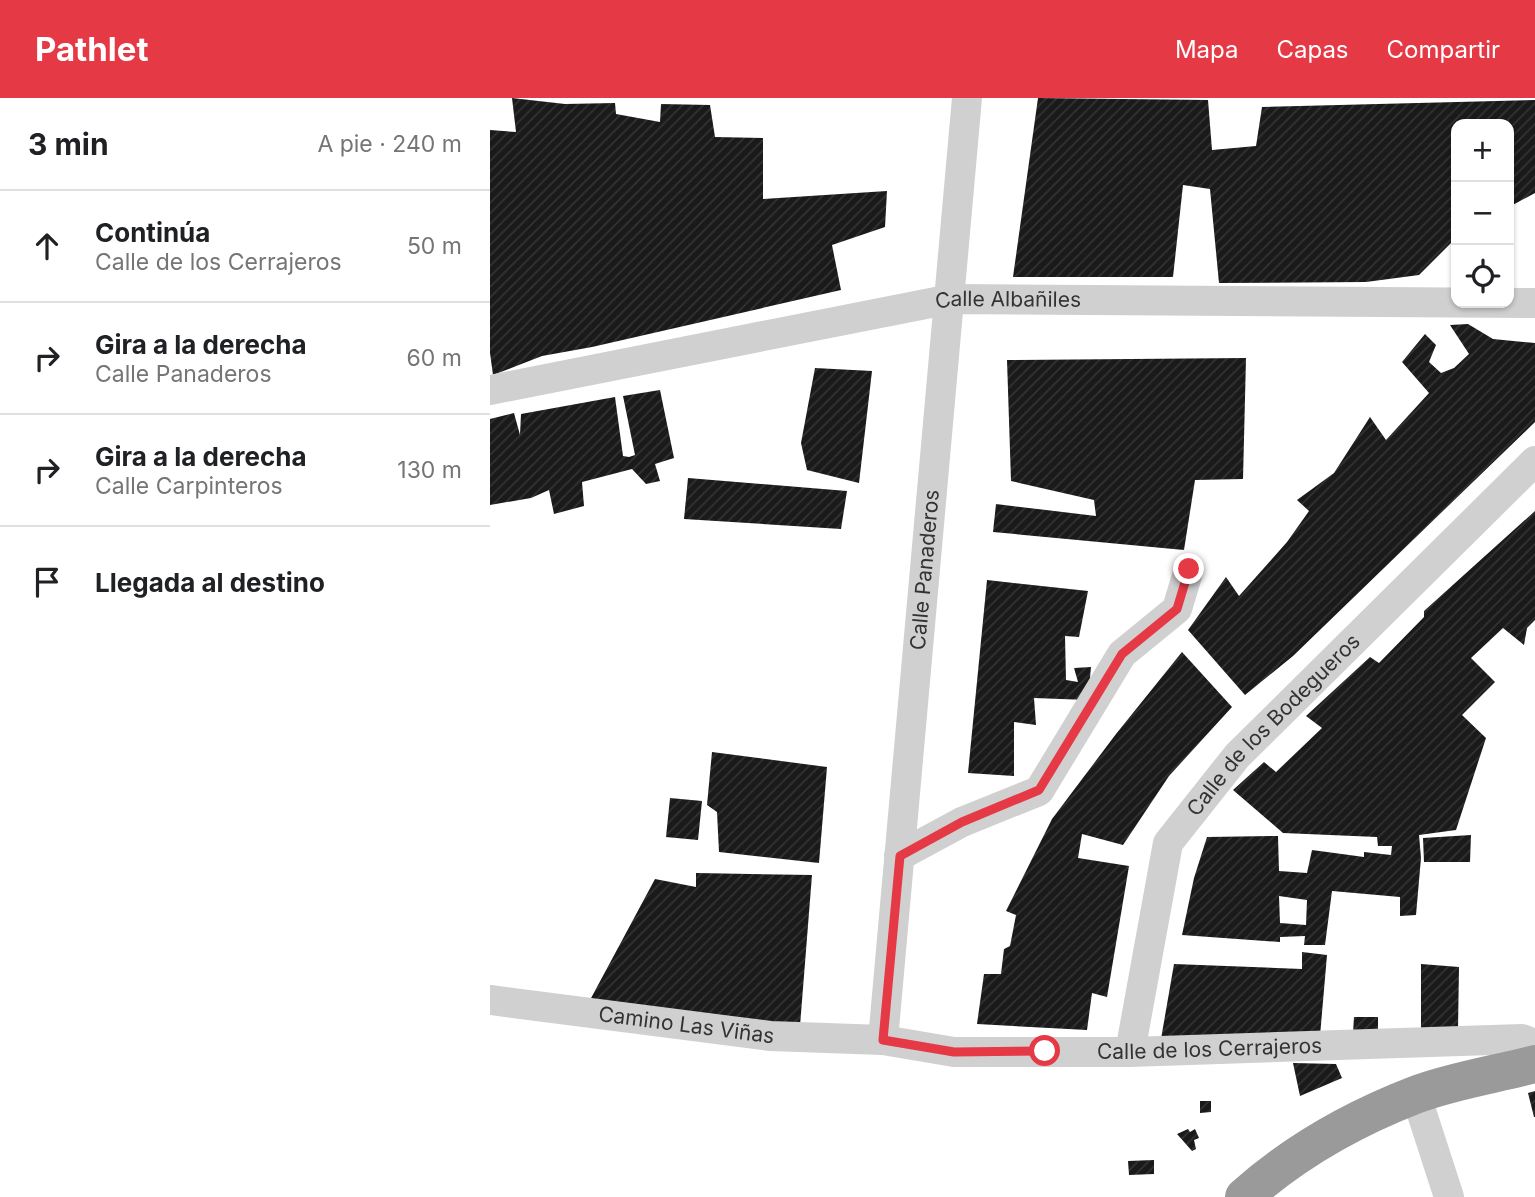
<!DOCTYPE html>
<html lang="es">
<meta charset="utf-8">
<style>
body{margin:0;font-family:Inter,sans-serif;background:#f2f2f2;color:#202124}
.controls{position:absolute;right:21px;top:21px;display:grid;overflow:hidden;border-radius:14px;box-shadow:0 2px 5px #0004}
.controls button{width:63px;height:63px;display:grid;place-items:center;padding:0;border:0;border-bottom:2px solid #e0e0e0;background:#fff;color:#202124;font:35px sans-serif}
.stop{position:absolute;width:21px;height:21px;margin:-16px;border:5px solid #e63946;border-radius:50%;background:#fff}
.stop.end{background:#e63946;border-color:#fff;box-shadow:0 2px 7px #0008}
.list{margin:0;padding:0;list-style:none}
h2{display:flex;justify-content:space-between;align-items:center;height:91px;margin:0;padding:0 28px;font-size:30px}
h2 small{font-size:23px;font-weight:400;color:#757577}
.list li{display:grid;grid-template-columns:46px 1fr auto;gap:21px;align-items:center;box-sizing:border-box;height:112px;padding:0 28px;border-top:2px solid #e0e0e0}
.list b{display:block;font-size:26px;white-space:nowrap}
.list p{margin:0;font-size:23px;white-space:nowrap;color:#757577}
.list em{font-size:23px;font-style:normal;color:#757577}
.icon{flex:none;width:38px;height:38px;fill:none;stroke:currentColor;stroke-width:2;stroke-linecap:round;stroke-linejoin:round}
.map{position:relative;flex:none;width:1045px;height:1099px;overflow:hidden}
header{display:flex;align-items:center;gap:42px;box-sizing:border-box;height:98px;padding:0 35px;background:#e63946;color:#fff}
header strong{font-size:33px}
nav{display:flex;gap:38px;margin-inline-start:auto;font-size:24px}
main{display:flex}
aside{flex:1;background:#fff}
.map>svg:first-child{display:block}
</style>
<header>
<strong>Pathlet</strong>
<nav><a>Mapa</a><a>Capas</a><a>Compartir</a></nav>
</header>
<main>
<aside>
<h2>3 min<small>A pie · 240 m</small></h2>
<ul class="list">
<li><svg class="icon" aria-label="ahead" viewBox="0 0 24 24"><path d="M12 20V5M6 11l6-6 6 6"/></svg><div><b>Continúa</b><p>Calle de los Cerrajeros</p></div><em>50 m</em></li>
<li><svg class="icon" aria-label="right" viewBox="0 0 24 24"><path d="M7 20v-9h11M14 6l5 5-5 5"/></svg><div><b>Gira a la derecha</b><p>Calle Panaderos</p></div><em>60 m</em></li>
<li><svg class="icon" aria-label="right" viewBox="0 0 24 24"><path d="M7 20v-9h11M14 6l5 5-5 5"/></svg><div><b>Gira a la derecha</b><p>Calle Carpinteros</p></div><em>130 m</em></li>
<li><svg class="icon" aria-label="arrive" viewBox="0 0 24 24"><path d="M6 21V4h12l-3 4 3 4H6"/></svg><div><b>Llegada al destino</b></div></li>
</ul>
</aside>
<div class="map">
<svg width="1045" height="1099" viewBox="0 0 1045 1099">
<defs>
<pattern id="building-hatch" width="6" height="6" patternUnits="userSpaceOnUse" patternTransform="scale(1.75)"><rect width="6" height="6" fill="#1a1a1a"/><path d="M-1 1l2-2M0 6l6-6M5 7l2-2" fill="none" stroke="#333"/></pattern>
</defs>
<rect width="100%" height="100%" fill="#fff"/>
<path fill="url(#building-hatch)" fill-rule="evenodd" d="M22,0l53,6 50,-1 1,11 44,8 1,-18 49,1 5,32 48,1v61l124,-8 -2,36 -53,18 9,45 -249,57 -50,9 -49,19 -3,-22v-223l26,2z
M548,0l170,2 4,50 44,-4 6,-39 273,-7v93l-26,14v-83h-53v114l-37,37 -53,7 -147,1 -9,-94 -27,-4 -10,92h-160z
M978,226l25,15 42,4v79l-242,234 -48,39 -57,-65 38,-53 13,19 48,-54 22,-31 -12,-11 37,-27 36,-56 16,23 43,-47 -27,-31 23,-28 11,11 -7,17 12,11 13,-5 15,-14 -19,-29z
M756,260l-3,121 -48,1 -11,70 -191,-18 3,-28 100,12 -2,-16 -83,-19 -4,-121z
M325,270l57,3 -13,112 -52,-13 -6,-27z
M170,292l14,68 -19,6 5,17 -14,3 -14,-15 -50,13 2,24 -30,8 -5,-24 -18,8 -41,7v-86l24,-6 6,22 1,-21 94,-17 8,59 6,1 6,-2 -12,-59z
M198,380l159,13 -6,38 -157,-10z
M1045,413v109l-8,8 -3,17 -21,-17 -32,30 24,24 -33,33 24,23 -30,92 -37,5 2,23 -5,57 -16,1v-19l-68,-6 -7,54h-21l1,-9 -25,1v5l-98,-7 12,-57 13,-41 71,-1 1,35 28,2 5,-23 52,7v-5l27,3 1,-9h-14l-1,-9 -94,-4 -50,-43 31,-28 12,10 46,-44 -16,-12 64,-59 9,6 45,-46v-6zM789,798l28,4 -1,25 -26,-2z
M497,482l101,11 -9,46 -14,-1 1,44 12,2 -4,-14 17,-1 -3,33 -54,-2 2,27 -22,-3v54l-46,-3z
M692,554l50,55 -63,69 -46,69 -41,-11 -4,24 51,8 -22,131 -15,-4 -5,37 -110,-6 7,-50h17l3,-25 6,-3 6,-31 -10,-4 46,-92 64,-85z
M222,654l115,15 -8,96 -100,-11 -2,-40 -10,-7z
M180,700l32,3 -4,39 -32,-3z
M981,737l-1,27h-46l-1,-24z
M206,775l116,2 -12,151 -210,-26 65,-121 41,8z
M812,854l25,3 -7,81 -159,3 13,-75 128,5z
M931,866l38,3 -1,62h-37z
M864,919h24v17l-25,-1z
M803,965l43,1 6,14 -42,18z
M1045,993v26h-1l-6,-24z
M710,1003h11v11l-11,1z
M698,1031l2,3 5,-3 4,9 -5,2 2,9 -4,2 -15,-17z
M664,1062v14l-25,1 -1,-14z"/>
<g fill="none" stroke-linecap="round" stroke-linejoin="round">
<g stroke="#d0d0d0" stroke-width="30">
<path id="s1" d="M0,292l461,-91 584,4"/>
<path d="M409,758l63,-34 77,-31 83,-137 55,-45 12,-40"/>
<path id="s2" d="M0,902l280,36 113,4 71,12h176l392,-13 13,5"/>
<path id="s3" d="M393,942l84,-942"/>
<path id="s4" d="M640,954l38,-209 69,-87 298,-295"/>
<path d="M926,997l33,102"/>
</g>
<path stroke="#9a9a9a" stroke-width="38" d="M754,1099c49,-44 109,-78 171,-102 36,-14 82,-21 120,-31"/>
</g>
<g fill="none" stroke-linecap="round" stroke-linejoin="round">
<path stroke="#e63946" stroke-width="9" d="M555,953l-91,1 -71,-12 17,-184 62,-34 77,-32 83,-136 55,-45 12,-40"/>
</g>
<g text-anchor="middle" stroke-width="7" stroke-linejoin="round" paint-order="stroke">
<g font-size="21" fill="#333" stroke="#fff">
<text dy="7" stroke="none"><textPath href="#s1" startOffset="527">Calle Albañiles</textPath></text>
<text dy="7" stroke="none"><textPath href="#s3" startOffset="472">Calle Panaderos</textPath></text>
<text dy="7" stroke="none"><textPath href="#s4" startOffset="371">Calle de los Bodegueros</textPath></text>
<text dy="7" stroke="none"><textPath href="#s2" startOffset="198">Camino Las Viñas</textPath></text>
<text dy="7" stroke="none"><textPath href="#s2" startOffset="723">Calle de los Cerrajeros</textPath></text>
</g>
</g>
</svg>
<div class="controls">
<button>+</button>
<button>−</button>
<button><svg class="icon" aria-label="locate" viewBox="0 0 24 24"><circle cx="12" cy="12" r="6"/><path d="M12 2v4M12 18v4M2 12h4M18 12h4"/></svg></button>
</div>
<div class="stop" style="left:555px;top:953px"></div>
<div class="stop end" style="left:699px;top:471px"></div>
</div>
</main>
